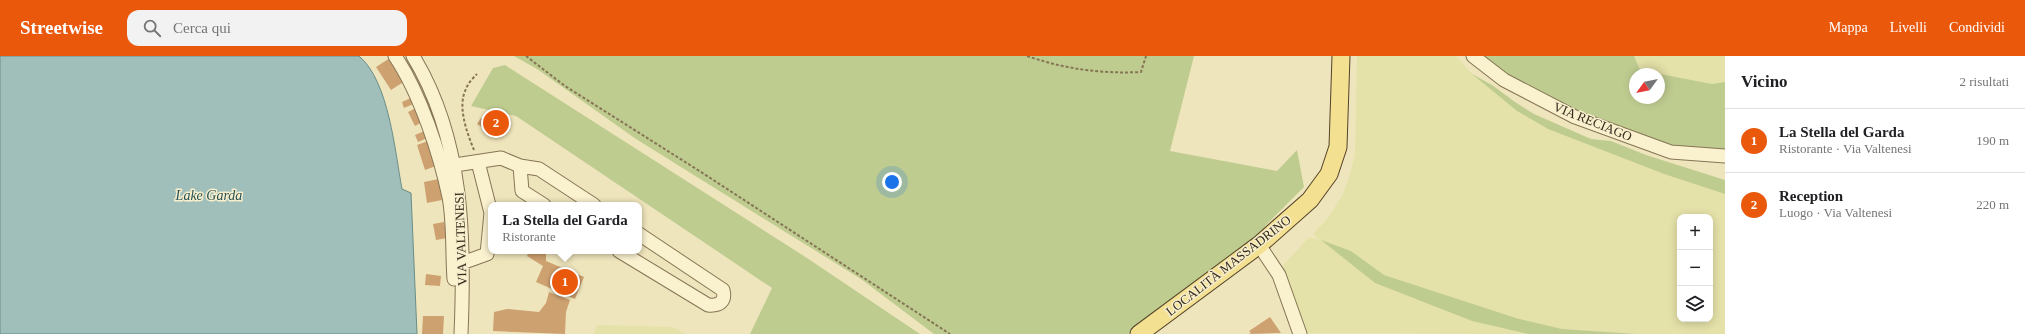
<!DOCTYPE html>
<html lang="it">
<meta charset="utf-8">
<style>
body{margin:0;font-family:"Times New Roman",serif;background:#f2f2f2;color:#202124}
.controls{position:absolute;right:12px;bottom:12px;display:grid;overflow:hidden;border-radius:8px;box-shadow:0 2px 10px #0003}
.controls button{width:36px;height:36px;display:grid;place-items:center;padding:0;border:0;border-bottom:1px solid #e0e0e0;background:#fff;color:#202124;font:20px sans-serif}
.compass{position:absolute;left:1629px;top:12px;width:36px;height:36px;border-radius:50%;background:#fff;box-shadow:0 2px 10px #0003;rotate:237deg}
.you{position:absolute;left:892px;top:126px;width:14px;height:14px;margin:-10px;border:3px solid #fff;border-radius:50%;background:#1a73e8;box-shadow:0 0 0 6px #1a73e833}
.badge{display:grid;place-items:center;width:26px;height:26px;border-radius:50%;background:#ea580c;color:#fff;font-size:13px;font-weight:700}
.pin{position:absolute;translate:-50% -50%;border:2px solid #fff;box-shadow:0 1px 4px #0006}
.popup{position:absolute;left:488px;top:146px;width:154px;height:52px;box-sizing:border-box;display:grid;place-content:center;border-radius:8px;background:#fff;filter:drop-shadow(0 1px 3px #0005);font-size:13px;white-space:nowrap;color:#757577}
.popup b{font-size:15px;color:#202124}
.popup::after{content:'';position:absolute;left:50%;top:100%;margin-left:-8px;border:8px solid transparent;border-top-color:#fff}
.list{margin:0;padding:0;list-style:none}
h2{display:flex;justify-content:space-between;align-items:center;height:52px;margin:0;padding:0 16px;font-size:17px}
h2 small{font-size:13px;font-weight:400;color:#757577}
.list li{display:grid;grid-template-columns:26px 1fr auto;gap:12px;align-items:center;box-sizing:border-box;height:64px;padding:0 16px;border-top:1px solid #e0e0e0}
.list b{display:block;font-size:15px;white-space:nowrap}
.list p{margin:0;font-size:13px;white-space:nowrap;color:#757577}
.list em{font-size:13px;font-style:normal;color:#757577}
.icon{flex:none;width:22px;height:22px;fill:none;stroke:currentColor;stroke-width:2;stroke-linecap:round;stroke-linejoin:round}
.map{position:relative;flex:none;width:1725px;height:278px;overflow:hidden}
header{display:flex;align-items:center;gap:24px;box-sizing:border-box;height:56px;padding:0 20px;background:#ea580c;color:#fff}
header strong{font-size:19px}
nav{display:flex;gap:22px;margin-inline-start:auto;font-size:14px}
.search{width:280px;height:36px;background:#f2f2f2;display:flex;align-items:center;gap:10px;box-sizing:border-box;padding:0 14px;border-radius:12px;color:#757577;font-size:15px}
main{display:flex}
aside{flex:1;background:#fff}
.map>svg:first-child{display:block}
</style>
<header>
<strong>Streetwise</strong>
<div class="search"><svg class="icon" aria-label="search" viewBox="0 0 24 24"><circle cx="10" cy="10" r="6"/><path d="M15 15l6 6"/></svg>Cerca qui</div>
<nav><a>Mappa</a><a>Livelli</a><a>Condividi</a></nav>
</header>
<main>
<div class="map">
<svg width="1725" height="278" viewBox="0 0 1725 278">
<rect width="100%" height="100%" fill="#efe5bc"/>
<path fill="#e4e1a9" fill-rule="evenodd" d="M1357,0h99l16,18 45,37 31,18 116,45 61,20v140h-88l-75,-5 -46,-11 -132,-43 -33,-24 -28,-10 52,42 97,38 56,13 -221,-1 -26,-65 28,-31 11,3 -7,-6 14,-15 15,-23 7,-18 6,-24zM1680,161h30v102h-30z
M1634,0h91v26l-13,2 -72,-14z
M597,269l76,2 13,7h-92z"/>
<path fill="#bfcc90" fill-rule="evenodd" d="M514,0h680l-24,95 107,20 20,-21 7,37 -38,38 -8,15 -130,94h-194l-73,-55 -225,-140 -99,-70z
M1483,0h151l6,14 72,14 13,-2v71l-57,-6 -90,-33 -67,-33zM1635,18h24v24h-24z
M505,9l302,193 113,76h-170l22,-46 -256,-172 -45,-10 22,-38z
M1472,18l20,11 23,17 19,12 57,25 20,2 35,14 79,25v14l-61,-20 -116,-45 -31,-18z
M1321,184l30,11 33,24 132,43 46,11 75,5h-109l-56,-13 -97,-38z"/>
<path fill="#a0bfba" stroke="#688d88" d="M0,0h359c30,25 36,96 43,133l9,4 6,141h-417z"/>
<path fill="#cea170" d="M390,2l15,23 -14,9 -15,-23z
M413,41l3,6 -12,5 -2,-6z
M416,52l6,14 -7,4 -7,-14z
M492,59l14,8 -6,9 -13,-9z
M481,62l5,3 -4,6 -5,-3z
M427,74l3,7 -12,5 -3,-7z
M428,85l8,25 -11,4 -8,-25z
M439,123l3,21 -15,3 -3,-21z
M444,166l3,16 -11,2 -3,-16z
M529,195h12l5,3v7l38,16 -9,22 -39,-17 7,-16 -16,-10z
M426,218l15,2 -1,10 -15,-1z
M549,236l21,8 -4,12 -1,22 -72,-3 1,-19 13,-3 32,3 7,-9z
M423,260h21l-1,18h-21z
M1270,261l11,16 -32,1 2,-1 -2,-2z"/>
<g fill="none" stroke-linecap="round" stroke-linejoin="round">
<g stroke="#867555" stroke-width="15">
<path id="minor" d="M395,0c25,37 45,98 54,141 5,26 3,56 5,82
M413,0c51,84 52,183 48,278
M1473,0l31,24 71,37 96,35 54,4
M455,109l46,-7 19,8 19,3 55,36
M520,110l2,25 22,14
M1259,189l20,30 21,59
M619,195l89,54c11,1 18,-3 15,-15l-84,-56
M462,207l25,-9 4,-41 -13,-51"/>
</g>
<g stroke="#53422a" stroke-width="19">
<path id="major" d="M1139,278l120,-89 51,-45 19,-26 9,-27 3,-91"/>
</g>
<path stroke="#867555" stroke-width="2" stroke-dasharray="3 2" stroke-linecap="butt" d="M526,0l39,30 136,86 249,162
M1027,0c38,13 74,18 114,16l5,-16
M474,94c-7,-17 -17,-44 -8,-61 2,-6 7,-11 11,-15"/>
<use href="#minor" stroke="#faf1cf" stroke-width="13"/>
<use href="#major" stroke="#f4e091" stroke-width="17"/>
</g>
<g text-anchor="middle" stroke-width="3" stroke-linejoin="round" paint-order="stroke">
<g font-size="13" fill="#352a1b" stroke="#f6eecc">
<text transform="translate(1593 65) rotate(22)" y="5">VIA RECIAGO</text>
<text transform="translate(460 183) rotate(-92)" y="5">VIA VALTENESI</text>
<text transform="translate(1228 209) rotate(-38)" y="5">LOCALITÀ MASSADRINO</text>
</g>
<g font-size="14" font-style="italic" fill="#295355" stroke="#f6eecc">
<text x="209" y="144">Lake Garda</text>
</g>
</g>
</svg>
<div class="controls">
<button>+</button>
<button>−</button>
<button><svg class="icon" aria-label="layers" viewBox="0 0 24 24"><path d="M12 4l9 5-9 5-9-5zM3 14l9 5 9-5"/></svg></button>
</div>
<svg class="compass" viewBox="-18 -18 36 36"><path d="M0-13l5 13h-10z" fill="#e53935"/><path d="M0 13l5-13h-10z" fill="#757577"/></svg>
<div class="you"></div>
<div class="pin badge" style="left:565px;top:226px">1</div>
<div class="popup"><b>La Stella del Garda</b>Ristorante</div>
<div class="pin badge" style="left:496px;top:67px">2</div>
</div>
<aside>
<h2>Vicino<small>2 risultati</small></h2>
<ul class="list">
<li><span class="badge">1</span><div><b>La Stella del Garda</b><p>Ristorante · Via Valtenesi</p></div><em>190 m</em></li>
<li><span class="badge">2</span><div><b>Reception</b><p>Luogo · Via Valtenesi</p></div><em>220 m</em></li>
</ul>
</aside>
</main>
